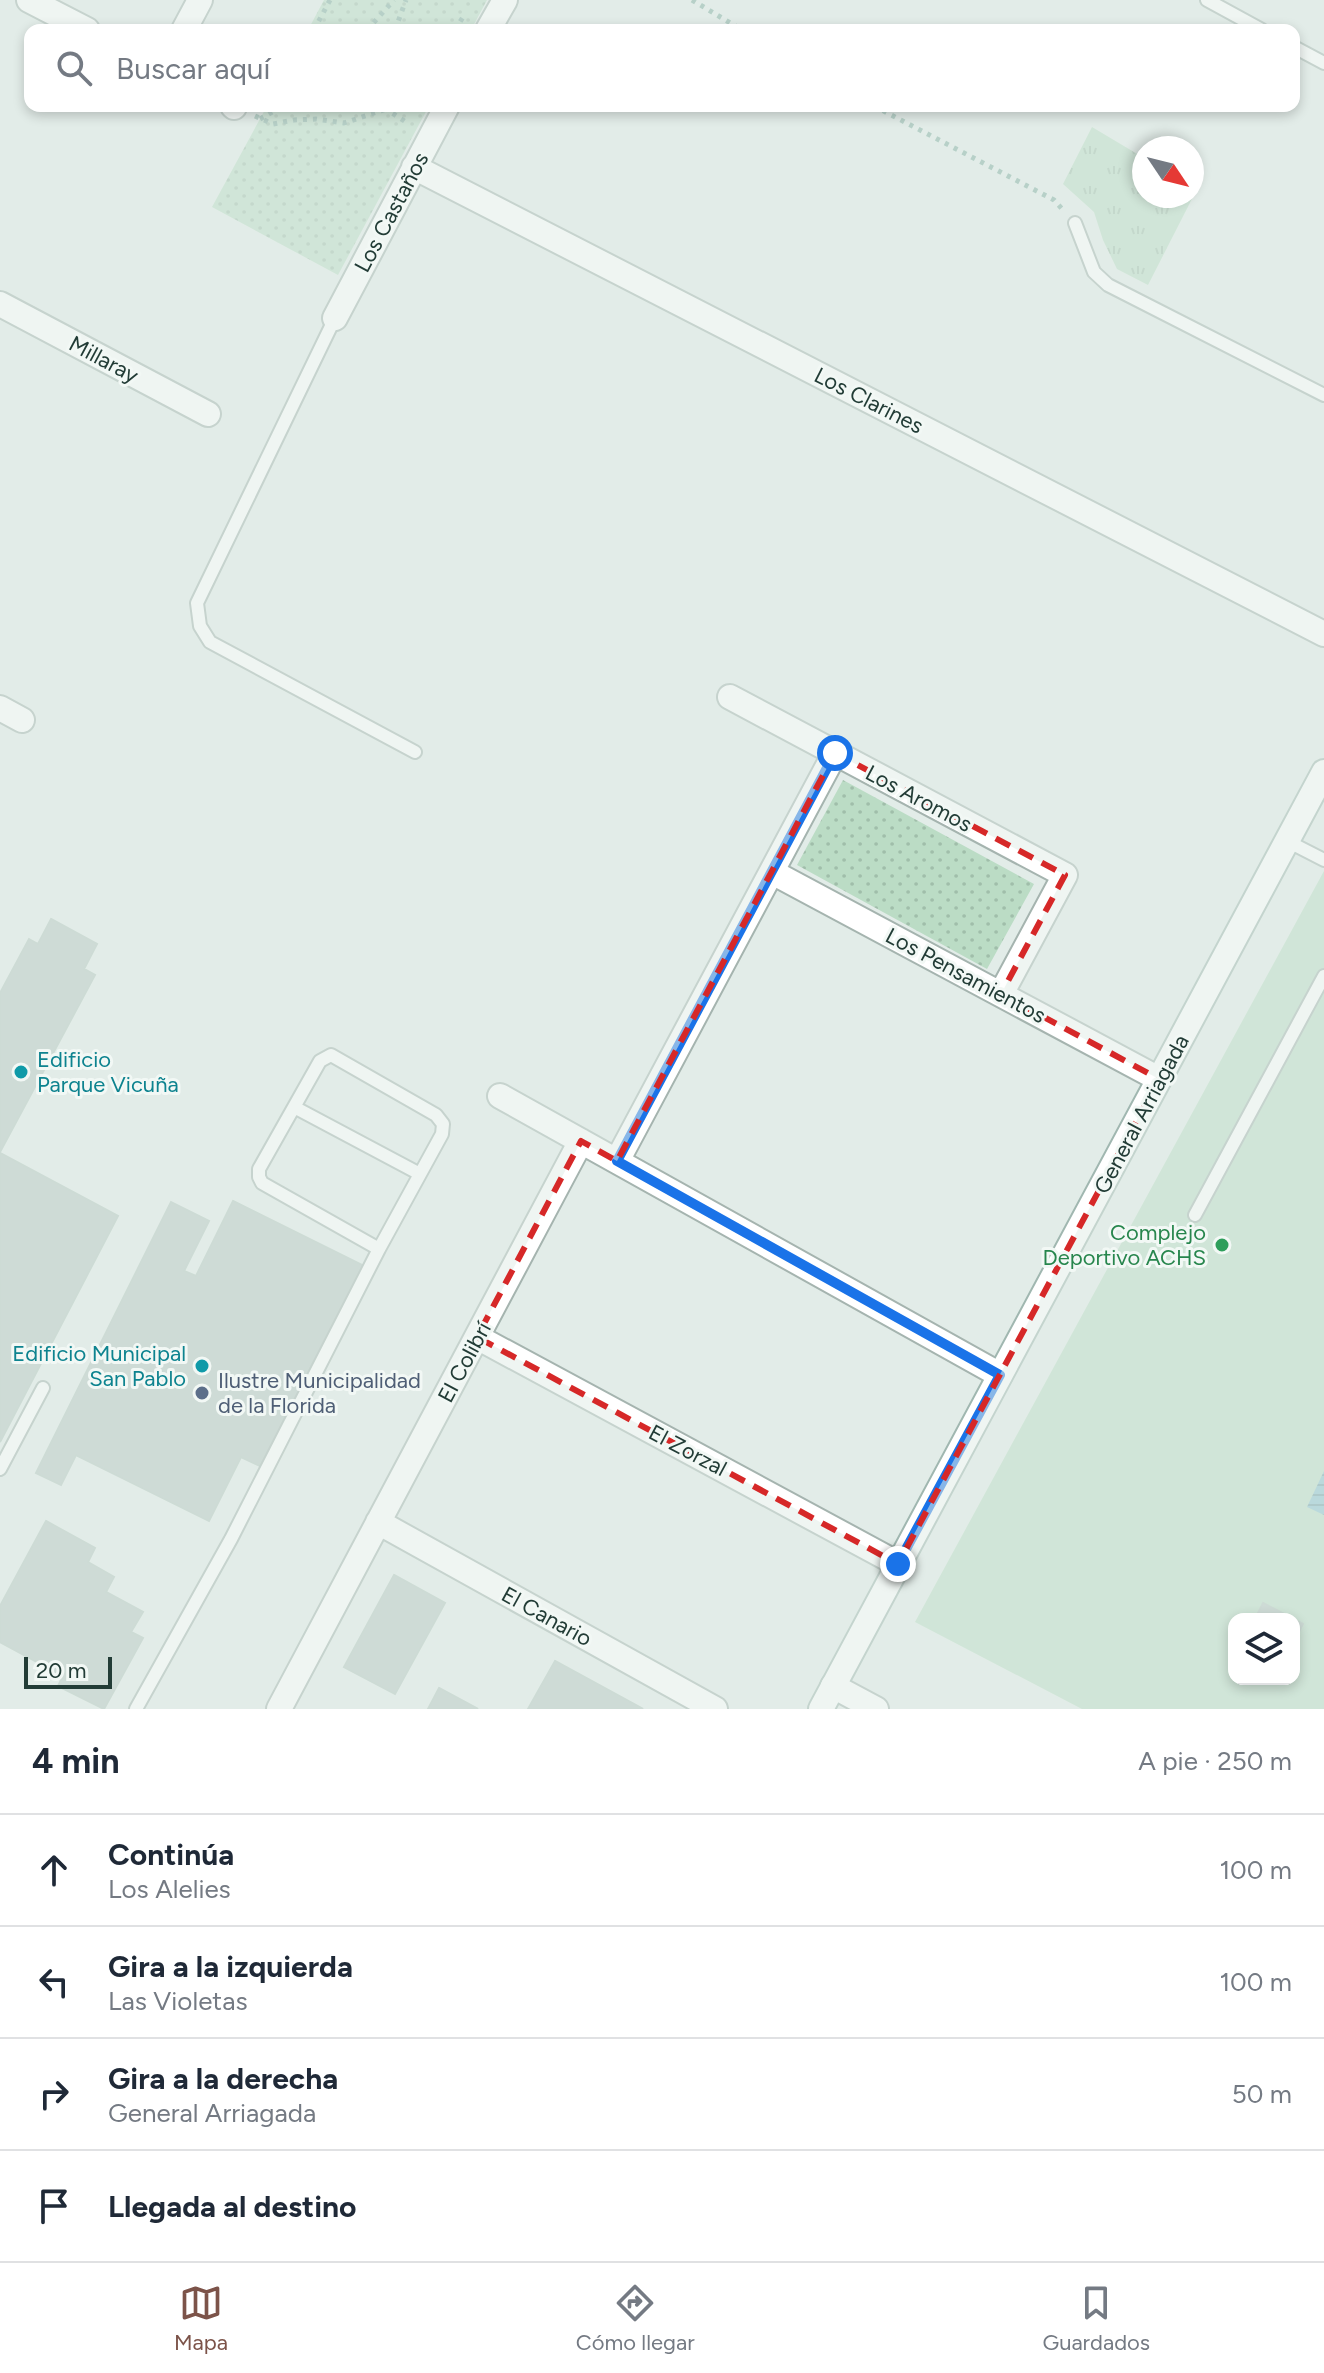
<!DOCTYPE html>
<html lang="es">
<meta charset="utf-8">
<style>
body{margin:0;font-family:Figtree,sans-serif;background:#f2f2f3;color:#1f2937}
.controls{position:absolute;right:24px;bottom:24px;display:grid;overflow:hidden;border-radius:16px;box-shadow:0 4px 12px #0003}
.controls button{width:72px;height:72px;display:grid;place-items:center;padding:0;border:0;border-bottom:2px solid #e0e1e3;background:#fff;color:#1f2937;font:40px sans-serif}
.compass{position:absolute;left:1132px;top:136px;width:72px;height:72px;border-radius:50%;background:#fff;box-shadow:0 4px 12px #0003;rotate:125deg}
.scale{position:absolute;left:24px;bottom:20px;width:88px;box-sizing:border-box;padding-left:8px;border:4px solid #223c36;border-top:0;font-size:22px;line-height:28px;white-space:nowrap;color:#223c36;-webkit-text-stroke:6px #f2f8f5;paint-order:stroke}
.stop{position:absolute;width:24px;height:24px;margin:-18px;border:6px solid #1a73e8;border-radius:50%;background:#fff}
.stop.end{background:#1a73e8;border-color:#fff;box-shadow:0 2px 8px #0008}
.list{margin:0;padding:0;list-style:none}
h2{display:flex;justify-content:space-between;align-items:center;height:104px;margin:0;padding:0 32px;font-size:34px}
h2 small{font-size:26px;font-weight:400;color:#747a83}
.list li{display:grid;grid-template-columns:52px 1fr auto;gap:24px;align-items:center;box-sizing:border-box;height:112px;padding:0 32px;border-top:2px solid #e0e1e3}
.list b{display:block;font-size:30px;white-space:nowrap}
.list p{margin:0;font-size:26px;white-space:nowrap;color:#747a83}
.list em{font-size:26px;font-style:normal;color:#747a83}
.icon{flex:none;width:44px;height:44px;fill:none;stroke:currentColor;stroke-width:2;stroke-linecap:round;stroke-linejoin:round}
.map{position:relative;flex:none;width:1324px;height:1709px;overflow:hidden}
.search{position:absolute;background:#fff;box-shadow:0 4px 12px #0003;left:24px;right:24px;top:24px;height:88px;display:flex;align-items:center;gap:20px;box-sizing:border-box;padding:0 28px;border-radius:16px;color:#747a83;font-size:30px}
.sheet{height:552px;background:#fff}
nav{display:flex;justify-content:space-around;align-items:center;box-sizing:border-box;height:112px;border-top:2px solid #e0e1e3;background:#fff;font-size:22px;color:#747a83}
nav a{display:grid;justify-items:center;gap:4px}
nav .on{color:#7c5349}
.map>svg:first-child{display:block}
</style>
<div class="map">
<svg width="1324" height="1709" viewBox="0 0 1324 1709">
<defs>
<pattern id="grass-tufts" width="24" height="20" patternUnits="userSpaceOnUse" patternTransform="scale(2)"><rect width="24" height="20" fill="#bbdcc5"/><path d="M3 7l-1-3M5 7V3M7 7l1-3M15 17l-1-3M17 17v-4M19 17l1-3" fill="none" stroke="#a0beaa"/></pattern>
<pattern id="park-dots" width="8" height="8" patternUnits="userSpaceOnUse" patternTransform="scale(2)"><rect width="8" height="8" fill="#bbdcc5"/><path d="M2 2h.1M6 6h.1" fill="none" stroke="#a0beaa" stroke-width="1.8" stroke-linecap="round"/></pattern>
<pattern id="water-rules" width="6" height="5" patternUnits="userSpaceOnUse" patternTransform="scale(2)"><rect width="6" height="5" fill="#8bc2cf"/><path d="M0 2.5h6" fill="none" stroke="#719fa9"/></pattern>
</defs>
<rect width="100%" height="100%" fill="#e2ece8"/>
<path fill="url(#grass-tufts)" d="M1092,127l52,31v38h48v-10l5,3 -49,96 -31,-16 -14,-29 -9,-28 -31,-28z"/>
<path fill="url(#park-dots)" d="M324,0h163l-16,30h-163z
M267,106h162l-91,169 -126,-68z
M843,780l191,104 -47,85 -190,-104z"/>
<path fill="#bbdcc5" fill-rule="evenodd" d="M1324,871v838h-242l-167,-87zM1234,1619h60v60h-60z"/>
<path fill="url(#water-rules)" d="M1324,1471v44l-17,-8z"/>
<path fill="#b7c6c1" stroke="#b4c5bf" stroke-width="2" d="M51,919l46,25 -13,25 11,6 -95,177v-159l29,-54 9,5z
M0,1153l118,63 -118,226z
M233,1201l131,65 -100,202 -23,-11 -32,64 -133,-66 -15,30 -25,-12 135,-271 38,19 -25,50 12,5z
M46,1521l49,27 -7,14 26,15 -8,15 37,20 -12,20 12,6 -39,71 -46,-23 5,-10 -63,-34v-36z
M394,1575l51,28 -50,91 -51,-27z
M1263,1603l31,16h-39z
M1294,1619l9,5 -9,17z
M555,1661l88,48h-115z
M439,1688l39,21h-50z"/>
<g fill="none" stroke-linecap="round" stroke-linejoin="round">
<g stroke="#a5b4af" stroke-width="16">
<path id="lane" d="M1207,0l55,30
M1294,47l30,16
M1075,223l19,49 14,13 216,110
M335,318l-138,285 3,23 10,16 205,110
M1287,841l37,19
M331,1055l105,60 7,9 -1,10 -63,115 -117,-66 -3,-6v-8l61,-108z
M294,1107l126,67
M1195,1215l129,-239
M0,1469l43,-81
M136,1709l95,-170 148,-290"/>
</g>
<g stroke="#a5b4af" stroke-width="28">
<path id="street" d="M29,0l58,30
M184,30l16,-30
M488,30l17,-30
M233,106l1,1
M414,167l910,467
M0,304l208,110
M335,318l112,-212
M730,697l335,178 -64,119
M0,708l22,12
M772,872l387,207
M500,1096l500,279
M617,1161l218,-408
M477,1337l421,227
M378,1522l337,187
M833,1686l43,23
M279,1709l302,-568"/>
</g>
<g stroke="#a0b7b0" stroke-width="28">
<path id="secondary" d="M821,1709l503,-937"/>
</g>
<path stroke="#83aea2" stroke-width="5" stroke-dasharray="4 6" stroke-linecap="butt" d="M692,0l50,30
M314,30l16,-30
M367,30l27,-30
M395,30l11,-30
M455,30l8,-13
M874,106l180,94 10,11
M386,107v2l23,15
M255,116l18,8 21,-4 22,-1 28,4 42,-14
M260,119l23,-13"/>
<use href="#lane" stroke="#fff" stroke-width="12"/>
<use href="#street" stroke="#fff" stroke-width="24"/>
<use href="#secondary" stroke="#fff" stroke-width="24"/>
</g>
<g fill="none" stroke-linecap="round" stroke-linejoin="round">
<path stroke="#1a73e8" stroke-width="10" d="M835,753l-218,408 383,214 -102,189"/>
</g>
<path d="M0 0H1324V1709H0ZM835,753l230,122 -64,119 158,85 -261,485 -421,-227 104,-196 36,20z" fill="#e2ece8" fill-opacity=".55" fill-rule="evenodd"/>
<path fill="none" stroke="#d62828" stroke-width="6" stroke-dasharray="16 10" stroke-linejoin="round" d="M835,753l230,122 -64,119 158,85 -261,485 -421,-227 104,-196 36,20z"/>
<g fill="#0f9aa8" stroke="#f2f8f5" stroke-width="3">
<circle cx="21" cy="1072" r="8"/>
<circle cx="202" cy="1366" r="8"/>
</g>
<circle fill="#2e9e5b" stroke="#f2f8f5" stroke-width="3" cx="1222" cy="1245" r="8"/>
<circle fill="#5c6f8a" stroke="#f2f8f5" stroke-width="3" cx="202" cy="1393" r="8"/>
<g text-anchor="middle" stroke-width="6" stroke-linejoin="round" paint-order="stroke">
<g font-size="22" fill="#223c36" stroke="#f2f8f5">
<text transform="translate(391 212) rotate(-62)" y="8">Los Castaños</text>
<text transform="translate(104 359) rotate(28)" y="8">Millaray</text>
<text transform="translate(869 400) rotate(27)" y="8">Los Clarines</text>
<text transform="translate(919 798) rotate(28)" y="8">Los Aromos</text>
<text transform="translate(966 975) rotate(28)" y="8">Los Pensamientos</text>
<text transform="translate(1141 1114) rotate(-62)" y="8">General Arriagada</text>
<text transform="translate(464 1362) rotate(-62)" y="8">El Colibrí</text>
<text transform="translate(688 1450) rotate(28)" y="8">El Zorzal</text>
<text transform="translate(547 1616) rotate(29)" y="8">El Canario</text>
</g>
<g font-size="22" fill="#0d838f" stroke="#f2f8f5" text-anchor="start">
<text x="37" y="1067">Edificio<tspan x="37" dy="25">Parque Vicuña</tspan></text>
<text x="186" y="1361" text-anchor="end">Edificio Municipal<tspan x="186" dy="25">San Pablo</tspan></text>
</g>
<g font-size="22" fill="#27864d" stroke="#f2f8f5" text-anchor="end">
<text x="1206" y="1240">Complejo<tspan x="1206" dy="25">Deportivo ACHS</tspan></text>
</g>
<g font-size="22" fill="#4e5e75" stroke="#f2f8f5" text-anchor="start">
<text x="218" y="1388">Ilustre Municipalidad<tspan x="218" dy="25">de la Florida</tspan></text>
</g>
</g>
</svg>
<div class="controls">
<button><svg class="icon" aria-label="layers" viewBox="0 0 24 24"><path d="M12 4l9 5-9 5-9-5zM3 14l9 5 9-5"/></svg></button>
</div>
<svg class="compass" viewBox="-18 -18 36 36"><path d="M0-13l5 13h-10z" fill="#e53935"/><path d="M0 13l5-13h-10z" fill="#747a83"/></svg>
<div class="scale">20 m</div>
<div class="stop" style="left:835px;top:753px"></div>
<div class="stop end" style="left:898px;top:1564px"></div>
<div class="search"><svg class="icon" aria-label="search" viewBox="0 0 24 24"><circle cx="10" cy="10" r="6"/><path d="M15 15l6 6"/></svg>Buscar aquí</div>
</div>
<section class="sheet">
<h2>4 min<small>A pie · 250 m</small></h2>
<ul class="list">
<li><svg class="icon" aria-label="ahead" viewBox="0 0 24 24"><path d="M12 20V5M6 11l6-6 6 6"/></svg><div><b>Continúa</b><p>Los Alelies</p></div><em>100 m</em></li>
<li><svg class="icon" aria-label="left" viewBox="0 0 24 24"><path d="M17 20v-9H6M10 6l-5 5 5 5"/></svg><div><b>Gira a la izquierda</b><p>Las Violetas</p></div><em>100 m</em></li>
<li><svg class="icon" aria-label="right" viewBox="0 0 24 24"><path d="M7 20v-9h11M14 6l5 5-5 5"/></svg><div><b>Gira a la derecha</b><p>General Arriagada</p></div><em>50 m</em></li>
<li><svg class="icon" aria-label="arrive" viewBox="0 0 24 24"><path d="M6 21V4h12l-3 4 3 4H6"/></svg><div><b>Llegada al destino</b></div></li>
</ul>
</section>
<nav>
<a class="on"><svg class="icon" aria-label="map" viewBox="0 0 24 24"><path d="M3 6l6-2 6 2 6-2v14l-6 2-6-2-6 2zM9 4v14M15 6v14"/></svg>Mapa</a>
<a><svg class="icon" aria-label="directions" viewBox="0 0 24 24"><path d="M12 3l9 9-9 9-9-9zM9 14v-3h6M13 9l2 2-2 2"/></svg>Cómo llegar</a>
<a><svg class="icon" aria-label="saved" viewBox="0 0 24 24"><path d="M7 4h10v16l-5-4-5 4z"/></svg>Guardados</a>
</nav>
